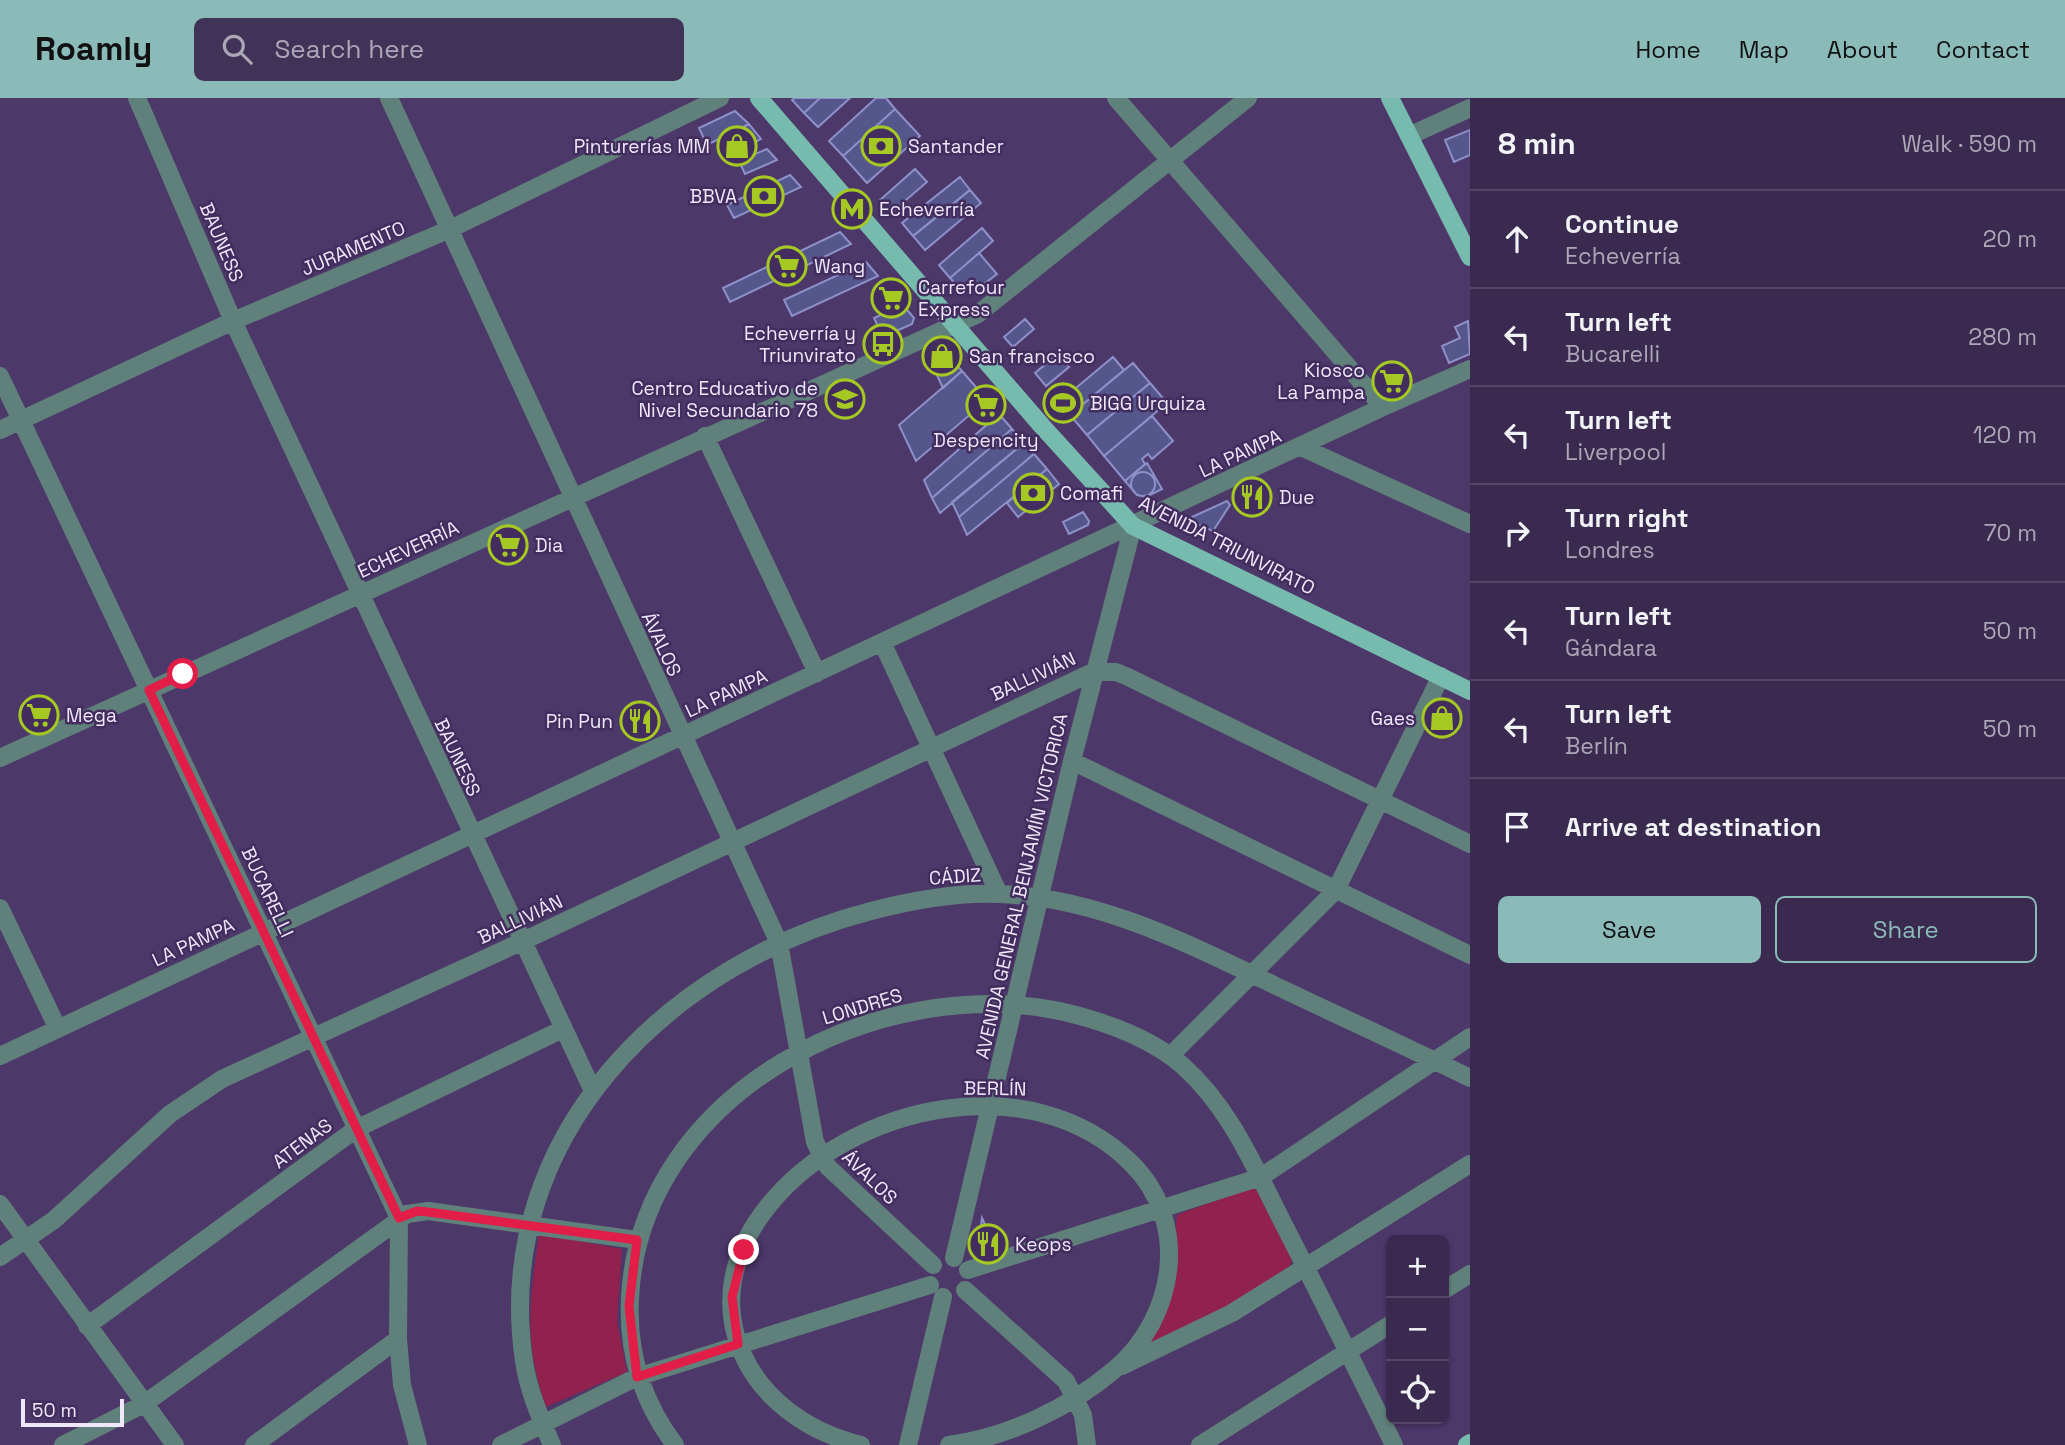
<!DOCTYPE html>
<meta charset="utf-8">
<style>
body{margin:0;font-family:"Space Grotesk",sans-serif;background:#413257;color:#f1f3f6}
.controls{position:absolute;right:21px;bottom:21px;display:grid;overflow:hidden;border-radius:10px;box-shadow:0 2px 5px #0004}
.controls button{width:63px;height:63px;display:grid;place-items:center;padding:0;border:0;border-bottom:2px solid #544667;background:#3a2a50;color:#f1f3f6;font:35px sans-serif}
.scale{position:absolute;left:21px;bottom:18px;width:103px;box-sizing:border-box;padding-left:7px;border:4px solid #eee8fa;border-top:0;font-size:19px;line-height:24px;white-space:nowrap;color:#eee8fa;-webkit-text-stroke:5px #422d5e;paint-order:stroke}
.stop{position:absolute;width:21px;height:21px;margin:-16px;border:5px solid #e11d48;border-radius:50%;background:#fff}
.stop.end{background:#e11d48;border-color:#fff;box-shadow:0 2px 7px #0008}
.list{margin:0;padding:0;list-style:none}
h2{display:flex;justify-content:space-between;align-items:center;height:91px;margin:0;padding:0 28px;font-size:30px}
h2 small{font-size:23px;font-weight:400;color:#aba7b7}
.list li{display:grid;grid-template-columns:46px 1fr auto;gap:21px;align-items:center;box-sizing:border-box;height:98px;padding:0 28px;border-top:2px solid #544667}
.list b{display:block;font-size:26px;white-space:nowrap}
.list p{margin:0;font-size:23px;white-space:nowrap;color:#aba7b7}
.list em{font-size:23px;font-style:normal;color:#aba7b7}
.actions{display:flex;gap:14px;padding:21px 28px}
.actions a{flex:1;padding:16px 0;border:2px solid #8bbbb9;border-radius:10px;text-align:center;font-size:24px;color:#8bbbb9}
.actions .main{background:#8bbbb9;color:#111}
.icon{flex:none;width:38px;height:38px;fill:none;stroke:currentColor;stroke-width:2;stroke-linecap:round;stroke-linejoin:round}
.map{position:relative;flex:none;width:1470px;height:1347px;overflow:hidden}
header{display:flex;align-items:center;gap:42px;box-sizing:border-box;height:98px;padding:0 35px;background:#8bbbb9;color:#111}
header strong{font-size:33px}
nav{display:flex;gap:38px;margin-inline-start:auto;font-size:24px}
.search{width:490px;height:63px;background:#413257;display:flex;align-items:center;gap:18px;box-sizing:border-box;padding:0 24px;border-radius:10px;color:#aba7b7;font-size:26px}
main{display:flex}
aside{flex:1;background:#3a2a50}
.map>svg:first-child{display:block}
</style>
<header>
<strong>Roamly</strong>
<div class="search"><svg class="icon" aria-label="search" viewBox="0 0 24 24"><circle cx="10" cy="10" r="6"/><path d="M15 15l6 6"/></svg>Search here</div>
<nav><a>Home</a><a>Map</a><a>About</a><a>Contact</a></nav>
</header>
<main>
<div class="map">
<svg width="1470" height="1347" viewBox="0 0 1470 1347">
<rect width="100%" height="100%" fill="#4d386a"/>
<path fill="#91214d" d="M1252,1089l8,6 33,62 -5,19 -138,75 -6,-3 29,-93 4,-38z
M539,1136l83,15 -5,72 10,51 -81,35c-23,-66 -16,-106 -7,-173z"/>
<path fill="#55568b" stroke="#8e90ca" stroke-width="2" d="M795,0h25l-16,15 -12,-13z
M820,0h30l-32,29 -14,-14z
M876,0h10l9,11 -52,47 -14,-15z
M895,11l25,27 -53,47 -24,-27z
M735,13l14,13 -42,21 -8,-17z
M749,26l12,15 -30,15 -8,-16z
M1470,32v25l-16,7 -9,-22z
M767,51l10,11 -32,14 -6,-13z
M915,71l12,13 -35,30 -12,-12z
M790,77l11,12 -67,31 -7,-13z
M960,79l10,13 -57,46 -11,-13z
M970,92l11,13 -56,47 -12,-14z
M982,130l11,13 -43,37 -11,-13z
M840,134l11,12 -121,58 -7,-14z
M979,155l18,21 -26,20 -8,-2 -13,-14z
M866,164l12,14 -86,40 -8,-16z
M903,207l11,13 -2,6 -29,13 -9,-19z
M1025,221l9,10 -21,18 -9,-10z
M1468,223l2,33 -21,9 -7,-17 18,-8 -5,-11z
M937,253l8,1 17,19 -19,17 -16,-34z
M1058,256l11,13 -23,19 -11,-13z
M1113,259l11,13 -54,45 -11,-13z
M1133,265l17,20 -63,52 -17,-20z
M962,273l25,29 -71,61 -17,-36z
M1150,285l17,20 -63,53 -17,-21z
M999,316l13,15 -80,69 -8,-18z
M1152,318l21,25 -21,18 -4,-5 -6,5 3,5 -20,17 -21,-25z
M1012,331l12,14 -84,70 -8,-15z
M1024,345l10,11 -75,63 -7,-15z
M1034,356l13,15 -80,66 -8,-18z
M1147,365l15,26 -16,8 -9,-2 -12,-14z
M1047,371l12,15 -41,33 -11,-14z
M1131 386a12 12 0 1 1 24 0a12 12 0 1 1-24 0Z
M1227,403l3,4 -17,26 -21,-9v-5z
M1083,414l6,9 -1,4 -19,9 -6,-12z
M649,605l6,20 -23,14 -10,-21z
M982,1120l13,28 -11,2 -5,-8z"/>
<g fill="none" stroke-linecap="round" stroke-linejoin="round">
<path stroke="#60817b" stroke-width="18" d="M137,0l96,223 360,770
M389,0l390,845 36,199 13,25 105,98
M1116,0l267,309
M1409,38l61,-28
M0,278l399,842 -1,121 4,46 16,60
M0,332l233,-109 215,-91 272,-132
M705,338l112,237
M1301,349l169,77
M882,544l117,252
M0,660l978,-444 270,-216
M1072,663l398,194
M0,810l58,121
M0,958l1383,-649 87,-38
M1170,958l166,-166 105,-214
M0,1106l175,241
M0,1159l54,-37 116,-106 52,-35 299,-137 572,-270h23l10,4 344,168
M954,1160l118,-497 61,-235
M968,1172l293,-93 209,-140
M965,1192l101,91 17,34 4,30
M1444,1192l26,-16
M87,1228l269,-197 207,-100
M1122,1268l110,-53 238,-149
M63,1347l81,-41 263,-190 21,-3 209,29
M254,1347l144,-106
M501,1347l136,-68 293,-92
M552,1347c-11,-26 -24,-55 -28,-84 -33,-223 144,-398 347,-450 42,-11 85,-19 128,-17 98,3 188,49 275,91 65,31 131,61 196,93
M675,1347c-33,-44 -48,-92 -45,-147 10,-205 249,-327 434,-286 42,10 87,26 119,54 47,42 71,100 99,155 38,74 75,149 112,224
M861,1347c-115,-28 -173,-141 -92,-240 83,-102 263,-140 362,-42 60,59 45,155 -17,207 -45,38 -106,67 -165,75
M908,1347l35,-148
M1200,1347l191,-121"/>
<path stroke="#77bbaf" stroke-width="18" d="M759,0l283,328 91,100 337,165
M1390,0l80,159
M1467,1347l3,-2"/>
</g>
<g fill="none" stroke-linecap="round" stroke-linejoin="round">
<path stroke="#e11d48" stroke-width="9" d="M183,576l-34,16 250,528 18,-7 11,1 209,28 -8,66 8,71 101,-33 -6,-47 12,-47"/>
</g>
<defs>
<g id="shop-ring" transform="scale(2.0125)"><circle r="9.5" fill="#422d5e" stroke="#a5c823" stroke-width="1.5"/><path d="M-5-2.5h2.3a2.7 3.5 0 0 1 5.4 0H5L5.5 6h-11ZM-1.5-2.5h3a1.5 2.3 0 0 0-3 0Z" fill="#a5c823"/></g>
<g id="bank-ring" transform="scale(2.0125)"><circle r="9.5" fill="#422d5e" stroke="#a5c823" stroke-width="1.5"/><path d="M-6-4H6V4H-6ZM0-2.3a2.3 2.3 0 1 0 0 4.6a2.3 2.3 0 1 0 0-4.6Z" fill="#a5c823"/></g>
<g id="metro-ring" transform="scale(2.0125)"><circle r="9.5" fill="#422d5e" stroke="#a5c823" stroke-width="1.5"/><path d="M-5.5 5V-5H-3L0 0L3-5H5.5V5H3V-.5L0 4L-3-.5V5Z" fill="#a5c823"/></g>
<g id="supermarket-ring" transform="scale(2.0125)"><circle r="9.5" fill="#422d5e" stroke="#a5c823" stroke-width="1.5"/><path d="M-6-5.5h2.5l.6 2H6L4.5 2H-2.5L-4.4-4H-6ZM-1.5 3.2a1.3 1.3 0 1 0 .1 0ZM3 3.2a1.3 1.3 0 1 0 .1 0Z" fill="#a5c823"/></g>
<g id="bus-ring" transform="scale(2.0125)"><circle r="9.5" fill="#422d5e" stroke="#a5c823" stroke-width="1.5"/><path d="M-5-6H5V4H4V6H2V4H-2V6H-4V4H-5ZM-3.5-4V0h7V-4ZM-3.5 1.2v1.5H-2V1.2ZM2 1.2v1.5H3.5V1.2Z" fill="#a5c823"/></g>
<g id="school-ring" transform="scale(2.0125)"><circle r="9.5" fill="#422d5e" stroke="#a5c823" stroke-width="1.5"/><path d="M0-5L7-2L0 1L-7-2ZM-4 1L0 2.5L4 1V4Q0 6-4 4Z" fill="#a5c823"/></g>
<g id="stadium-ring" transform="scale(2.0125)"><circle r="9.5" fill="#422d5e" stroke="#a5c823" stroke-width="1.5"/><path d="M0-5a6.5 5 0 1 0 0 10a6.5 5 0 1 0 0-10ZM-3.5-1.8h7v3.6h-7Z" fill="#a5c823"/></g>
<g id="restaurant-ring" transform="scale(2.0125)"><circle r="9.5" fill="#422d5e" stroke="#a5c823" stroke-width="1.5"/><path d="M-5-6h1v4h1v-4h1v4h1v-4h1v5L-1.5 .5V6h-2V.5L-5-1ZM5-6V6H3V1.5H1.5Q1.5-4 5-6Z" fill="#a5c823"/></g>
</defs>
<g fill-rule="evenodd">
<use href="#shop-ring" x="737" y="48"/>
<use href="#bank-ring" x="881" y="48"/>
<use href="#bank-ring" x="764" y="98"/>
<use href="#metro-ring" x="852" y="111"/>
<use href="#supermarket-ring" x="787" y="168"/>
<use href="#supermarket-ring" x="891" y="200"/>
<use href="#bus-ring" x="883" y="246"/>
<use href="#shop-ring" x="942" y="258"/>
<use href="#supermarket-ring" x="1392" y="283"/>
<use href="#school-ring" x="845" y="301"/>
<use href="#stadium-ring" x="1063" y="305"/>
<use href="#supermarket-ring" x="986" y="307"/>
<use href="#bank-ring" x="1033" y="395"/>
<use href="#restaurant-ring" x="1252" y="399"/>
<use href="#supermarket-ring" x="508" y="447"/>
<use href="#supermarket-ring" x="39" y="617"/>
<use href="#shop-ring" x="1442" y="620"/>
<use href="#restaurant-ring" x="640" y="623"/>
<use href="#restaurant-ring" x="988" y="1146"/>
</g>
<g text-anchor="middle" stroke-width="5" stroke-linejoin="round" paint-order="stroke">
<g font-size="19" fill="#eee8fa" stroke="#422d5e" text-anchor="start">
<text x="710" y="55" text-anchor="end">Pinturerías MM</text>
<text x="908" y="55">Santander</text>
<text x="737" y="105" text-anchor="end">BBVA</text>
<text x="879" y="118">Echeverría</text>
<text x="814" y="175">Wang</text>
<text x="918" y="196">Carrefour<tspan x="918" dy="22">Express</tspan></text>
<text x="856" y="242" text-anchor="end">Echeverría y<tspan x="856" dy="22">Triunvirato</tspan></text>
<text x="969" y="265">San francisco</text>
<text x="1365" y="279" text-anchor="end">Kiosco<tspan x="1365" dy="22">La Pampa</tspan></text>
<text x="818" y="297" text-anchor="end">Centro Educativo de<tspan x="818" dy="22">Nivel Secundario 78</tspan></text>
<text x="1090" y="312">BIGG Urquiza</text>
<text x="986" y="349" text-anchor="middle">Despencity</text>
<text x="1060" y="402">Comafi</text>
<text x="1279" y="406">Due</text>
<text x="535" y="454">Dia</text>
<text x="66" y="624">Mega</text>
<text x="1415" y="627" text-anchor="end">Gaes</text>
<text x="613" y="630" text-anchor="end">Pin Pun</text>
<text x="1015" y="1153">Keops</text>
</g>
<g font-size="19" fill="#eee8fa" stroke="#422d5e">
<text transform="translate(222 144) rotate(67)" y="7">BAUNESS</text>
<text transform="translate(353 150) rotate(-23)" y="7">JURAMENTO</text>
<text transform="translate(1240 355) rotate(-25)" y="7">LA PAMPA</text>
<text transform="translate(1227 447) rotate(27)" y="7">AVENIDA TRIUNVIRATO</text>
<text transform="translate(408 451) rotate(-25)" y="7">ECHEVERRÍA</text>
<text transform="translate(662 546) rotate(65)" y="7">ÁVALOS</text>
<text transform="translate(1033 578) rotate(-25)" y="7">BALLIVIÁN</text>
<text transform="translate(726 595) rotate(-25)" y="7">LA PAMPA</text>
<text transform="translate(458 659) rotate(65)" y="7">BAUNESS</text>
<text transform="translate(955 778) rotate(-4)" y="7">CÁDIZ</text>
<text transform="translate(1021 788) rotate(-77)" y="7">AVENIDA GENERAL BENJAMÍN VICTORICA</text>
<text transform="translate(268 794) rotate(65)" y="7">BUCARELLI</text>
<text transform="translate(520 821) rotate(-25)" y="7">BALLIVIÁN</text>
<text transform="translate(193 844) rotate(-25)" y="7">LA PAMPA</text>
<text transform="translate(862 908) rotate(-17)" y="7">LONDRES</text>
<text transform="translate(995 990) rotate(1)" y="7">BERLÍN</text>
<text transform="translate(302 1045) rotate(-37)" y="7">ATENAS</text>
<text transform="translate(870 1079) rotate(44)" y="7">ÁVALOS</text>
</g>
</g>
</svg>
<div class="controls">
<button>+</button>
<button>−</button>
<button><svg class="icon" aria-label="locate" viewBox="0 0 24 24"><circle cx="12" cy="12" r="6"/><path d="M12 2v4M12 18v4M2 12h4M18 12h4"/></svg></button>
</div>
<div class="scale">50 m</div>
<div class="stop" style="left:183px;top:576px"></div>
<div class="stop end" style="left:744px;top:1152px"></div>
</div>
<aside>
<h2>8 min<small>Walk · 590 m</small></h2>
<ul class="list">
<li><svg class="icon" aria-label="ahead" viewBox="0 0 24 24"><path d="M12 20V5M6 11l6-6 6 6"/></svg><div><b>Continue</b><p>Echeverría</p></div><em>20 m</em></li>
<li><svg class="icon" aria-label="left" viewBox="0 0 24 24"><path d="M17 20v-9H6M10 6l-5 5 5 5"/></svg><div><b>Turn left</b><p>Bucarelli</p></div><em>280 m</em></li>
<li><svg class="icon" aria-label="left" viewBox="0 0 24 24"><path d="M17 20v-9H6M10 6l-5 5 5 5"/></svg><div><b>Turn left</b><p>Liverpool</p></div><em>120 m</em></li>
<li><svg class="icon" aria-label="right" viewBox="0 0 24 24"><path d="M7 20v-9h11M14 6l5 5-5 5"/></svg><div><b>Turn right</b><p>Londres</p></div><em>70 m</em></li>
<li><svg class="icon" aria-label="left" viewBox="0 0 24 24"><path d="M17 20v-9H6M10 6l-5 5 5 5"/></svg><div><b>Turn left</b><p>Gándara</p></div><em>50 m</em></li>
<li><svg class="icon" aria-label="left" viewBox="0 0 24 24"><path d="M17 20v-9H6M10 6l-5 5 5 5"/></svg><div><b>Turn left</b><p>Berlín</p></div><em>50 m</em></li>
<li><svg class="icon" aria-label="arrive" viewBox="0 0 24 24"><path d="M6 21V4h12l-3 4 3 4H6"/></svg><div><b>Arrive at destination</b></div></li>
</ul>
<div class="actions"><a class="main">Save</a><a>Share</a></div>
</aside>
</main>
